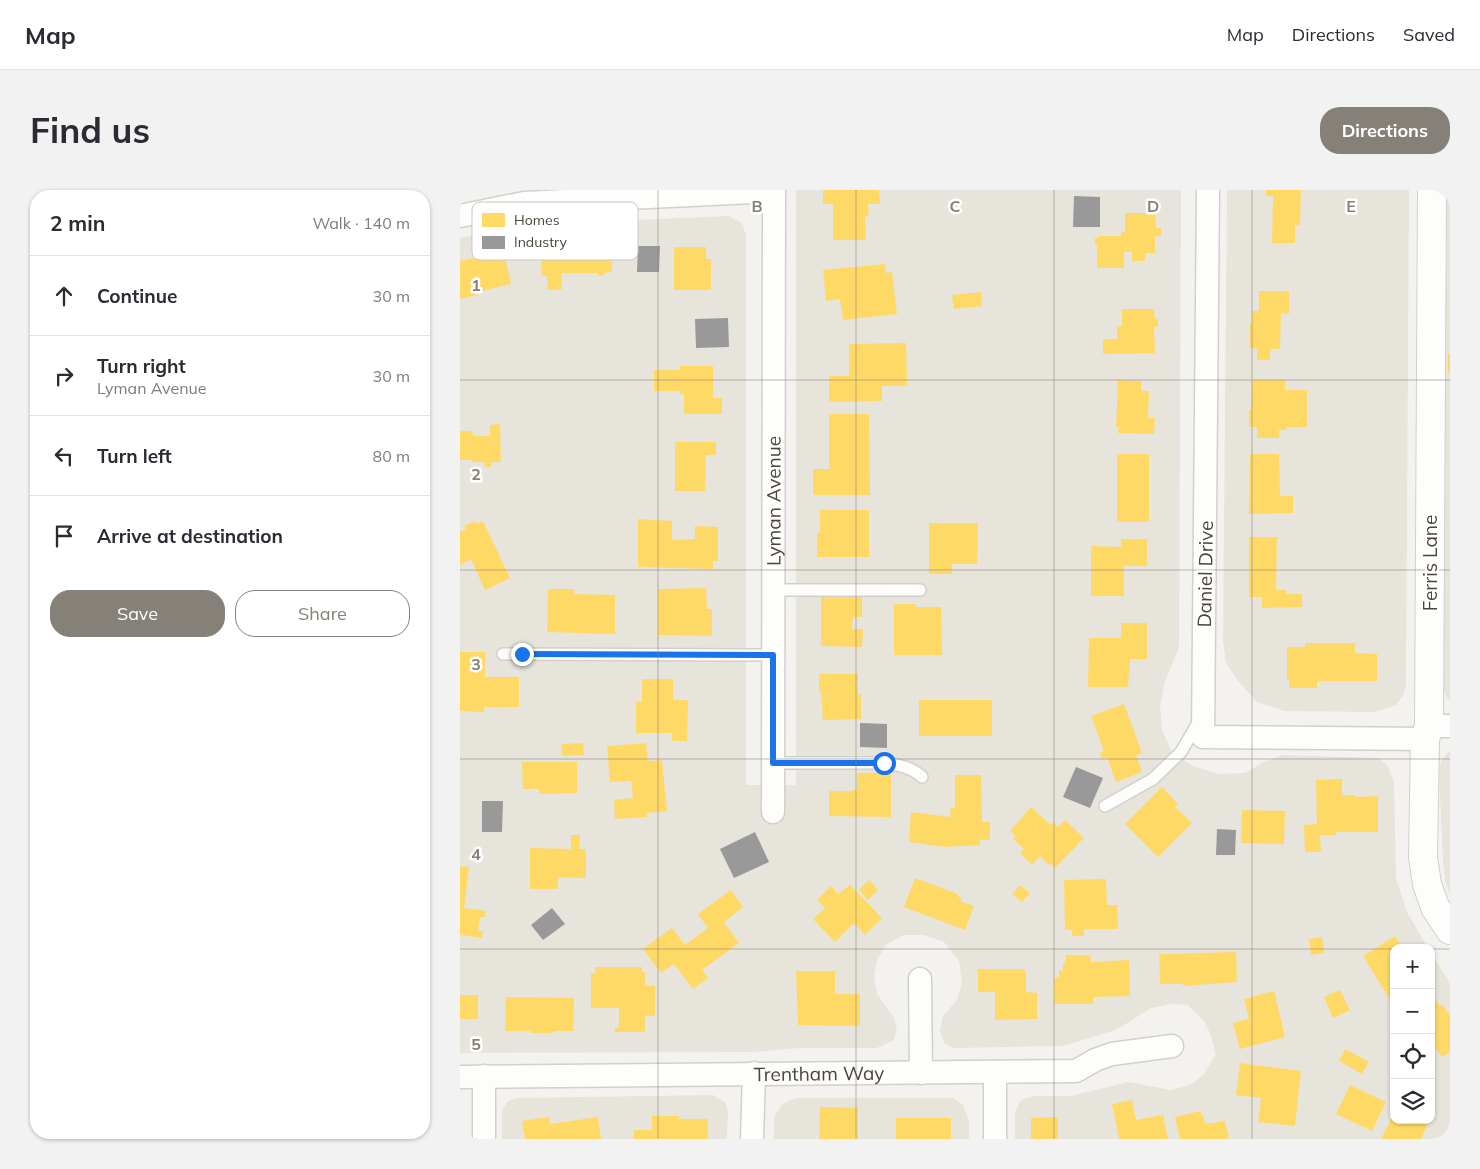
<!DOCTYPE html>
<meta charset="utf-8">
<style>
body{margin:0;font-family:Mulish,sans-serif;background:#f2f2f3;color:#2b2b33}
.controls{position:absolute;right:15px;bottom:15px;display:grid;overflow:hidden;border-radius:10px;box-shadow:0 1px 4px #0004}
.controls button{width:45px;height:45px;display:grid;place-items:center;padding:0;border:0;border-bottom:1px solid #e1e1e2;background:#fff;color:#2b2b33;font:25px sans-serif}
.stop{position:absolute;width:15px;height:15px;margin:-11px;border:4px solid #1a73e8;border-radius:50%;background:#fff}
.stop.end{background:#1a73e8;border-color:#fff;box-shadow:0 1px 5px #0008}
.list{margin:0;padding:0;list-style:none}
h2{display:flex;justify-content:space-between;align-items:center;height:65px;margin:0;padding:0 20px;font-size:21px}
h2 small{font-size:16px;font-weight:400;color:#7c7c81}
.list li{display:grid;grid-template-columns:32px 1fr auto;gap:15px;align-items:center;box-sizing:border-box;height:80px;padding:0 20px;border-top:1px solid #e1e1e2}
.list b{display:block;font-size:19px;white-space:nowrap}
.list p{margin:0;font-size:16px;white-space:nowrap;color:#7c7c81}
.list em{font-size:16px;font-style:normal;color:#7c7c81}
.actions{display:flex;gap:10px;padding:15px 20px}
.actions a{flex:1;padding:11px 0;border:1px solid #868178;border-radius:20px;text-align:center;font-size:18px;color:#868178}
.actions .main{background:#868178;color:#fff}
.icon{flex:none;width:28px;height:28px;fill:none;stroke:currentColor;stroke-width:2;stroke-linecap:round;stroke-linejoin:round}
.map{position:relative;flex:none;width:990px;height:949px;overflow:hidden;border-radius:20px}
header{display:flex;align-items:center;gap:30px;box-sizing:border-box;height:70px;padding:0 25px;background:#fff;border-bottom:1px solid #e1e1e2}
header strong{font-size:24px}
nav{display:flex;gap:28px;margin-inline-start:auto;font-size:18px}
.intro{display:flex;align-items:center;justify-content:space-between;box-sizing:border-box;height:120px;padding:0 30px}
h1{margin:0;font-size:35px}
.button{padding:12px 22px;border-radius:20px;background:#868178;color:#fff;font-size:18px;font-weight:700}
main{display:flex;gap:30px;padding:0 30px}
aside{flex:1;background:#fff;border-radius:20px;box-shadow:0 1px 4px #0004}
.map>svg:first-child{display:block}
</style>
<header>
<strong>Map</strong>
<nav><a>Map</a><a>Directions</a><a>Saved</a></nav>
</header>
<div class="intro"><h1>Find us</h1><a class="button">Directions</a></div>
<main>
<aside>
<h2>2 min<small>Walk · 140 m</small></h2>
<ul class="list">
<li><svg class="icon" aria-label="ahead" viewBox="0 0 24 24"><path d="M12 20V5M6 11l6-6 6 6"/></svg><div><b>Continue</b></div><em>30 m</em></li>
<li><svg class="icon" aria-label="right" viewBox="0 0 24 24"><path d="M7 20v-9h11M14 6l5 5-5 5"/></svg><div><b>Turn right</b><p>Lyman Avenue</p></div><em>30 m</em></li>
<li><svg class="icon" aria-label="left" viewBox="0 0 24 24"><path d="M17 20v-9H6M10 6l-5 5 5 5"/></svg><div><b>Turn left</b></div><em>80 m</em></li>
<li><svg class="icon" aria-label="arrive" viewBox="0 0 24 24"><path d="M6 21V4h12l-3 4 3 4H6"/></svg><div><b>Arrive at destination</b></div></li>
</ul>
<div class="actions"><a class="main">Save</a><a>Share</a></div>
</aside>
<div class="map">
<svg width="990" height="949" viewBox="0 0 990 949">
<rect width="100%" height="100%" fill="#f4f2ee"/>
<path fill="#e7e4dc" d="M336,0h385l-2,458 -14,33 -5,26 2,23 10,22 21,14 26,8 26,-1 17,-10 20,-8 96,3 9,7 7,16 2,97 11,34 21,36h-34v172h37v-167l19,30v156h-435v-27l6,-12 12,-4h38l57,-14 43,8 21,-6 12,-10 12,-20 -6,-21 -6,-12 -16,-16 -16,-1 -21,4 -35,22 -53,16 -108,2 -10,-4 -5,-13 3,-15 14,-16 5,-18 -3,-21 -15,-19 -20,-7h-20l-17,9 -10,16 -3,18 3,16 16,22 4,13 -3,11 -17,8h-77l-47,4 -293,1v-815l49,-10 33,-4 187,-8 13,7 4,12v550h50z
M767,0h182l-3,494 -3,12 -7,9 -21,7 -91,-1 -27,-9 -19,-21 -12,-18 -3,-22z
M986,0h4v510l-2,-1 -7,-12z
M990,560v145l-5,-15 -2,-20 -4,-86 2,-13z
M253,905l12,7 3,9 -1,28h-225v-28l6,-10 8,-3z
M336,908h157l10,7 6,16v18h-195v-22l8,-13z"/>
<path fill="#ffd966" d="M363,0h56l1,14h-12l1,12h-4l1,24h-33v-36h-10z
M806,0h35l-1,35h-5v18h-23l1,-47h-7z
M665,23h30l1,15h5v8h-6v17h-10v8h-13v-9h-8v16h-27v-23h-2v-7h3v-2h23v-4h4z
M151,54l1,28 -8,1v2l-6,1v-3h-37l1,16 -14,1 -1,-14h-5l-1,-24 34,-1v-5z
M214,57h32v12h5v31h-37z
M44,62l7,32 -34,8v3l-17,4v-38z
M425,74l1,9 6,-1 5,42 -54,6 -3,-21 -14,2 -3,-31z
M799,101h30v23l-8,-1 -1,36h-10v11h-13v-11l-7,-1v-25h2v-12h7z
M521,102l1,14 -28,3 -2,-14z
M662,119h32l1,10h3v8h-4l1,26 -52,1v-15h14v-13h5z
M446,153l1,43h-25v15l-53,1v-26h20v-32z
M988,164h2v19h-2z
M220,176h33v32h9v16h-38v-20h-4v-3h-26v-21h26z
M658,190l23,1v10h8l-1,27h7l-1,16 -36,-1 1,-6h-3z
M792,190h33v10h22v37h-21v3h-7v8h-22v-11h-8v-17h2z
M369,224h40l1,81h-57v-26h16z
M40,234l1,38h-10v5h-6v-5h-13v-2h-12v-29h12l1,5h17v-11z
M215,252h41v13h-10l-1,36h-30z
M657,264h32v68h-32z
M790,264h29l1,42h13v17l-44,1z
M360,320h49v47h-52v-24h3z
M178,329l34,2v19l23,-1v-13l23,1v34h-5v8l-75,-2z
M15,331l1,3 7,-3 27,57 -25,12 -14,-31 -11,6v-33l6,-3 -2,-3z
M469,333h49l-1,41h-25v10h-23z
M789,347h28l-1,53h10v4h16v13l-40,1v-11h-13z
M661,349h26v27h-23v30h-33v-50l30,1z
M246,398l1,21h5v27l-54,-1v-46z
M88,399h26v5l41,1v39l-68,-2z
M361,405h41v22h-9l-1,12h11l-1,18 -41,-1z
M434,414h22v3h25l1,48h-48z
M661,433h26v36h-17l-2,28h-40l1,-49h32z
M845,453h50v10l22,1v27h-60v7h-28v-9h-2v-32h18z
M0,462h25v25h34v30h-35v5l-24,-1z
M359,484h39v21l3,-1v25l-38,1 -2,-28h-2z
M182,489h31v21h15l-1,41h-15v-8h-36v-31h6z
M459,510h73v36h-73z
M664,514l18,49 -6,2 6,17 -26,10 -9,-25 -5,2 -2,-7 4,-1 -13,-35z
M123,553l1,12 -22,1 -1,-12z
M186,553l2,18 14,-1 5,51 -21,2 1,4 -32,2 -1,-19 19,-2 -2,-17 -21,1 -3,-36z
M62,572h55v31l-38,1v-5h-16z
M397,583h34v44l-62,-1v-25h23v-1h5z
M495,585h26l1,47h8v18h-10v5l-36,2 -35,-5 2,-30 40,5 -1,-9h5z
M882,589v16h13v2l23,-1v36h-42v3h-16l1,17h-16l-1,-27 13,-1 -1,-44z
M702,597l16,17 -3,3 17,16 -34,34 -33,-33z
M571,617l19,18 3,-3 5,5 7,-7 19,18 -29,30 -5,-5 -1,2 -9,-9 -8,9 -12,-12 4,-4 -11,-10 3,-3 -6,-5z
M782,620l43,1 -1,33 -43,-1z
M111,645h9l-1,14h7v29l-28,-1v12h-28v-41l41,1z
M0,676l9,1 -5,41 22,3 -1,6h-5l-2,14h5l-1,7 -22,-3z
M455,688l43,16 -1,2 5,2 -2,3 14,5 -9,24 -61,-23z
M646,689l1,26h10l1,24h-34v7h-12v-6h-7l-1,-50z
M409,690l9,10 -10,10 -9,-10z
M390,695l32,33 -17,17 -11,-12 -19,19 -22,-23 12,-11 -8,-8 14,-14 7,8z
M560,695l10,8 -8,9 -10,-8z
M271,700l12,17 -19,15 15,21 -37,27 6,8 -15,11 -19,-25 -13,9 -18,-24 29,-21 13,17 23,-17 -10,-14z
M935,746l7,12h-8v50l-4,2 -27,-44z
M862,747l2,16 -13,2 -2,-16z
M776,762l1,30 -54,4v-2h-23l-1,-30z
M606,765h24l1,7 38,-2 1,36 -37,1v7h-39v-26h5v-8l4,1v-8h3z
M135,777h47v5h3v14h10v30h-10v16h-30v-4h4v-20h-28v-35h4z
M518,779h46l2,5v18l11,1v26l-42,1v-28h-17z
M336,781h39v23h25v32l-62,-1z
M880,800l10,20 -17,8 -9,-21z
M814,801l11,46 -45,12 -7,-26 16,-4 -5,-20z
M971,803l9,13 3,-1 7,11v36l-8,5 -6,-8 -3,1 -2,-3z
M0,805h18v24h-18z
M46,807l68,1 -1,33h-17l-4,2h-21v-2h-26z
M885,859l24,13 -7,12 -23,-13z
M780,873l61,8 -6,55 -37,-4 3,-24 -25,-3z
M890,895l36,17 -14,29 -36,-17z
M672,910l4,20 27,-5 5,24h-49l-7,-35z
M360,917l38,1v31h-39z
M741,921v4h2l2,9 20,-3 4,18h-49l-5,-22z
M934,923v7h28l6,3 -7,16h-40z
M192,926h27v3h29v20h-74v-9h18z
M89,927l1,7 48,-7 3,22h-76l-3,-18z
M598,927v22h-27v-21z
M436,928h55v21h-55z"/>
<path fill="#999" d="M614,6l26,1v30h-27z
M178,56h22l-1,26h-22z
M268,128l1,29 -33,1 -1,-29z
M400,533l27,1v24l-27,-1z
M616,577l27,11 -13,30 -27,-11z
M22,611h21l-1,31h-20z
M757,639l19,1 -1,25h-19z
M295,642l14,30 -35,16 -14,-29z
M92,718l13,16 -22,16 -12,-15z"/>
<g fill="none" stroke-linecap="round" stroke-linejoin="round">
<g stroke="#d2d0cb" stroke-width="14">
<path id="service" d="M313,400h147
M43,464l270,1
M313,573h111c14,2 28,4 38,14
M645,616l48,-27 28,-27 18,-31"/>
</g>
<g stroke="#d2d0cb" stroke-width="25">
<g id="minor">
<path d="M748,0l-5,547 222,2"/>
<path d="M0,26l64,-13 250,-12"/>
<path d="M969,536h21"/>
<path id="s1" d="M313,622l1,-622"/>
<path d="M460,789l1,94"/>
<path d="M535,882v67"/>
<path d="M24,886v63"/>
<path id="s2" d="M0,887l616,-6 19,-11 17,-6 60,-8"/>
<path d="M292,949l2,-66"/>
</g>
</g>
<g stroke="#d2d0cb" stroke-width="30">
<path id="tertiary" d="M972,0l-3,536 -4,13 -2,118 4,27 8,23 15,23"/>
</g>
<use href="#service" stroke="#fdfdfc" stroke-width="11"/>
<use href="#minor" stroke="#fdfdfc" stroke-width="22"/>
<use href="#tertiary" stroke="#fdfdfc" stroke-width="28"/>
</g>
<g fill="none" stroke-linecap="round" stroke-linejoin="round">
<path stroke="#1a73e8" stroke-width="6" d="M62,464l251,1v108h111"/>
</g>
<path fill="none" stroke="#868178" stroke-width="1" stroke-opacity="0.55" d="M198,0v949M396,0v949M594,0v949M792,0v949M0,190h990M0,380h990M0,569h990M0,759h934M971,759h19"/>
<g text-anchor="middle" stroke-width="5" stroke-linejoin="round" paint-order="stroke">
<g font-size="19" fill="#4b4439" stroke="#fff">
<text dy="7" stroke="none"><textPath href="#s1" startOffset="311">Lyman Avenue</textPath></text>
<text transform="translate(970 373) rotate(-90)" y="7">Ferris Lane</text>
<text transform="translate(745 384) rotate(-89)" y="7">Daniel Drive</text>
<text dy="7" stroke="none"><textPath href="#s2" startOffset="359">Trentham Way</textPath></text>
</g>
</g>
<rect x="12" y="12" width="166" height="58" rx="8" fill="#fff" stroke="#c9c7c4" stroke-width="1"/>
<rect x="22" y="23" width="23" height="14" fill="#ffd966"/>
<rect x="22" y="46" width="23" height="13" fill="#999"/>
<g font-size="14" fill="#4b4439">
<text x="54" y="35">Homes</text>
<text x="54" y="57">Industry</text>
</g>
<g font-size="16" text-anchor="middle" font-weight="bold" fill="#868178" stroke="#fff" stroke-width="5" stroke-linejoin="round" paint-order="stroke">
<text x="297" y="22">B</text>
<text x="495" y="22">C</text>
<text x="693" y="22">D</text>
<text x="891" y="22">E</text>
<text x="16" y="101">1</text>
<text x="16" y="290">2</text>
<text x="16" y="480">3</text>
<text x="16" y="670">4</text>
<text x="16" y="860">5</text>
</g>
</svg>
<div class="controls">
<button>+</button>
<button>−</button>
<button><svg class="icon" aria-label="locate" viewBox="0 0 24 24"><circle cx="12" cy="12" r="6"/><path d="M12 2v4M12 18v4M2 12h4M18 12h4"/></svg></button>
<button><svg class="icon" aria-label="layers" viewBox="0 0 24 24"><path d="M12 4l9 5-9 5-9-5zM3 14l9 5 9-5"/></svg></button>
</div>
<div class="stop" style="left:424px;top:573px"></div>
<div class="stop end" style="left:62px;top:464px"></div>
</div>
</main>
